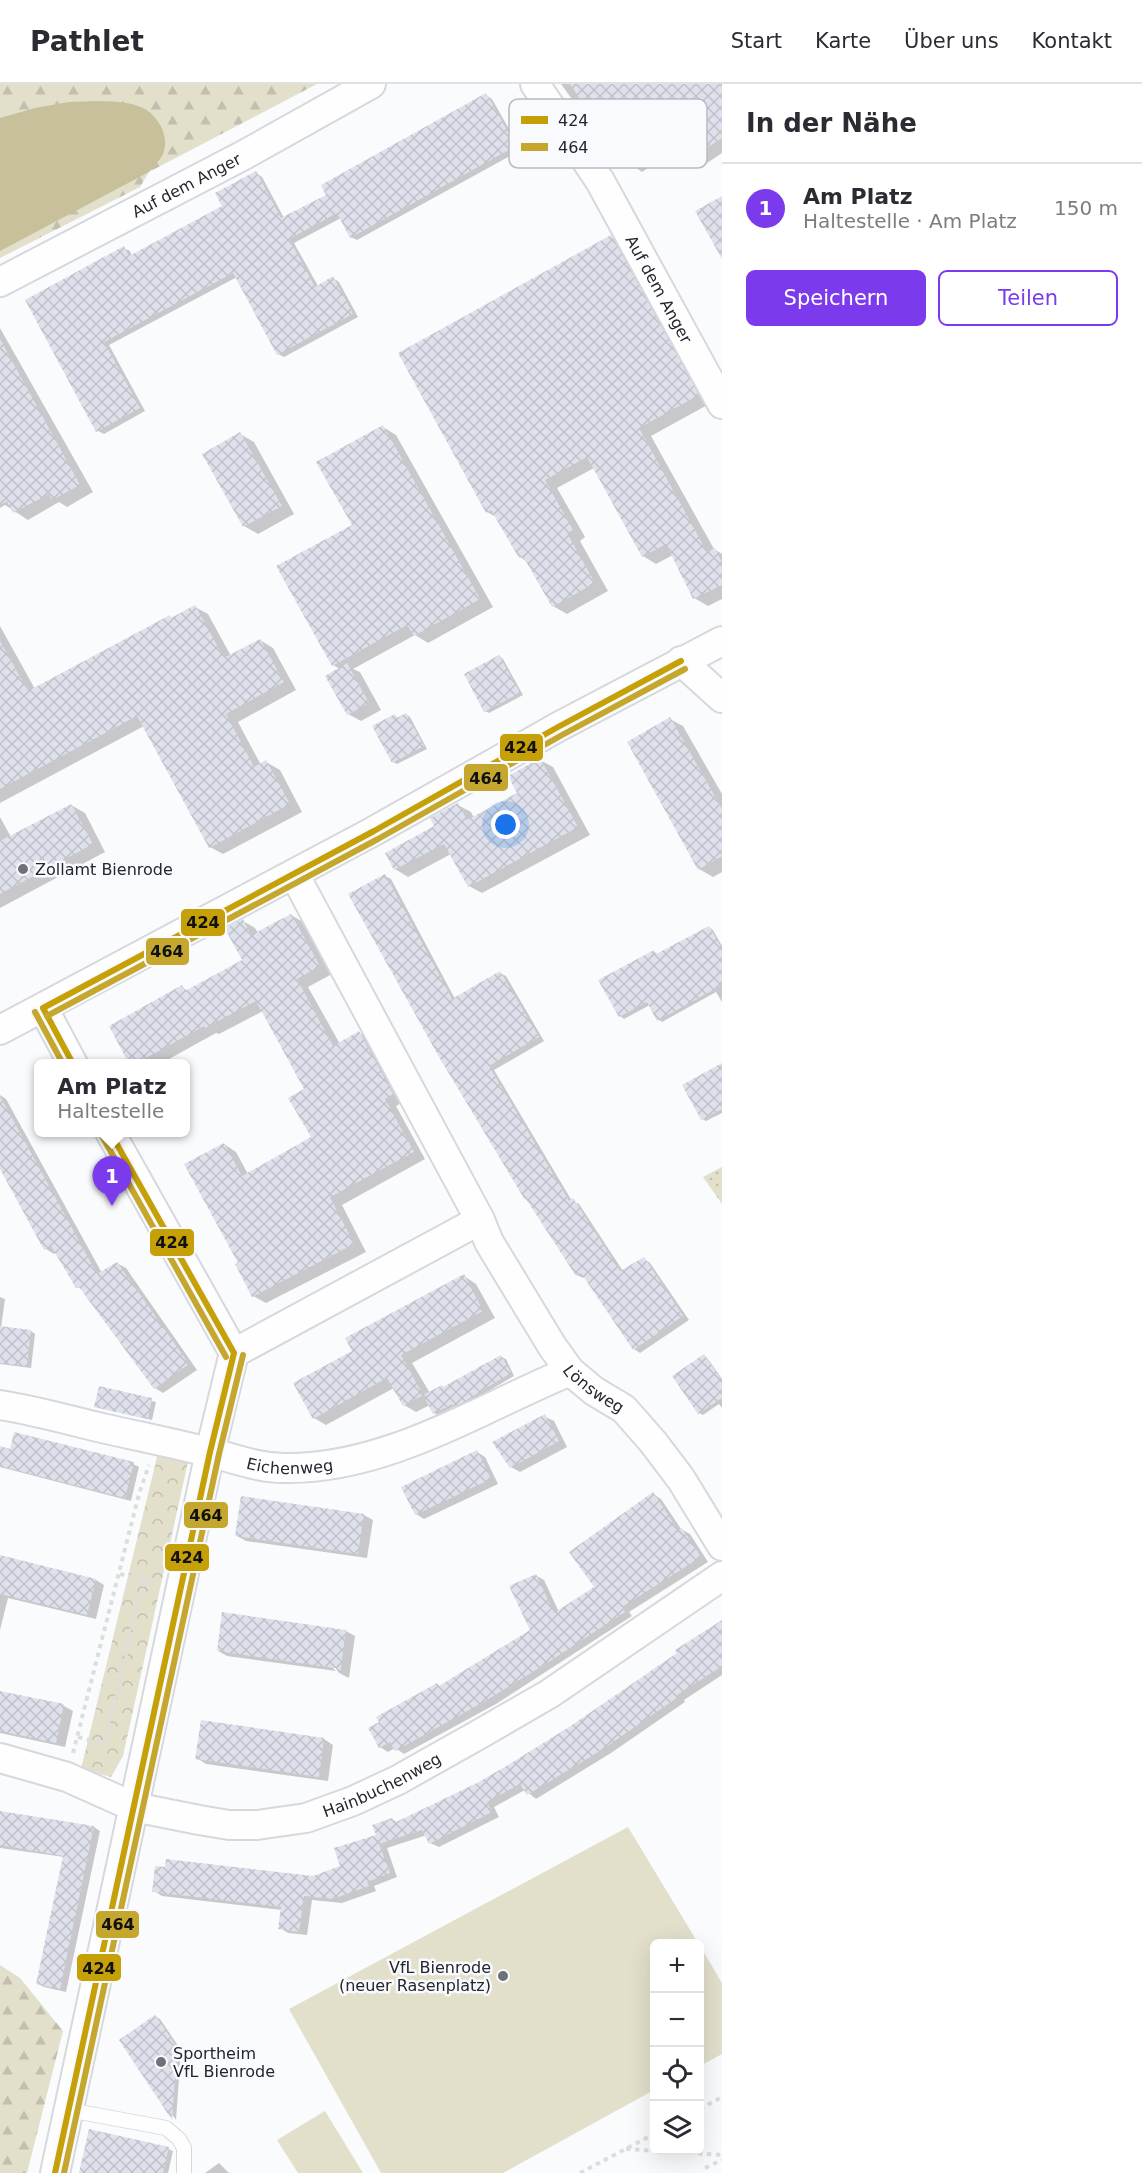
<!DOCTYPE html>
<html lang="de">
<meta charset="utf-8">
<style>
body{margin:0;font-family:"DejaVu Sans",sans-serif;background:#f2f2f3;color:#2b2b33}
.controls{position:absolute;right:18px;bottom:18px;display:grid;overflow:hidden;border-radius:9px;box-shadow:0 6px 24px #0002}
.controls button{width:54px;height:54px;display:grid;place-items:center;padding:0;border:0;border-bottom:2px solid #e1e1e2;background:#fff;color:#2b2b33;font:30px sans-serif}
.you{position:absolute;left:506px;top:741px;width:21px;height:21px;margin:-15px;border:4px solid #fff;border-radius:50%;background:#1a73e8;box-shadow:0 0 0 9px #1a73e833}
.badge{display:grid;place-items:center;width:39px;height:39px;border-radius:50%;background:#7c3aed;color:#fff;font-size:20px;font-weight:700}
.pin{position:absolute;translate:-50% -50px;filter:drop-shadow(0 2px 3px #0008)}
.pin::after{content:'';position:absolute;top:32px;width:21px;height:18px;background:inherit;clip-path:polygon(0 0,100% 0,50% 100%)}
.popup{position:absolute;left:34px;top:975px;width:156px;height:78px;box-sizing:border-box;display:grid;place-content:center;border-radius:9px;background:#fff;filter:drop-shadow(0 2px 4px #0005);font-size:20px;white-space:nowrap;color:#7c7c81}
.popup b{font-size:22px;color:#2b2b33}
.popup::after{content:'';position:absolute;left:50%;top:100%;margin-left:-12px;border:12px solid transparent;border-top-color:#fff}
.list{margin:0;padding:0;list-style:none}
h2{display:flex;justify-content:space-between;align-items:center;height:78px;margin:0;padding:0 24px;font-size:26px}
h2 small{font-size:20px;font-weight:400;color:#7c7c81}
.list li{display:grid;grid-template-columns:39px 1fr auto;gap:18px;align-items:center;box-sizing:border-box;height:90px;padding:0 24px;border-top:2px solid #e1e1e2}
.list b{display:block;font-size:22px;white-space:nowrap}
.list p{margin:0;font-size:20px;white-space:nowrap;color:#7c7c81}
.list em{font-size:20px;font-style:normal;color:#7c7c81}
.actions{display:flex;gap:12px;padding:18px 24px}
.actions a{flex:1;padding:14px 0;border:2px solid #7c3aed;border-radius:9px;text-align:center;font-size:21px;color:#7c3aed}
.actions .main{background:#7c3aed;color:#fff}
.icon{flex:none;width:33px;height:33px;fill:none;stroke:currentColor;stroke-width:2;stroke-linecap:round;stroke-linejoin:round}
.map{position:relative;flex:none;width:722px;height:2089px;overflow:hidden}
header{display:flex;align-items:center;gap:36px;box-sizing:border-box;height:84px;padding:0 30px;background:#fff;border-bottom:2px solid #e1e1e2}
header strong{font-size:28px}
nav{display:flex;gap:33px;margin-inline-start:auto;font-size:21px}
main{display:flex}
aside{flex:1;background:#fff}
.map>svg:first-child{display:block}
</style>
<header>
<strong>Pathlet</strong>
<nav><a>Start</a><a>Karte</a><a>Über uns</a><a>Kontakt</a></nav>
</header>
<main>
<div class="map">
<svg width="722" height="2089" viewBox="0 0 722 2089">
<defs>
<pattern id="grass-dots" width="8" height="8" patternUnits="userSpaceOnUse" patternTransform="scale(1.5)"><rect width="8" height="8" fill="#e2dfcb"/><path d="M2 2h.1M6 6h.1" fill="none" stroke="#c2bfaf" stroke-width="1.8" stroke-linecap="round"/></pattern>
<pattern id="forest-firs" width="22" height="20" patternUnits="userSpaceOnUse" patternTransform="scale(1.5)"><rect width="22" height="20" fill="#e2dfcb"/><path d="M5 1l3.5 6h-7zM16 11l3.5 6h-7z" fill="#c2bfaf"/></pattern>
<pattern id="park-crowns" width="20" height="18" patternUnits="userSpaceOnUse" patternTransform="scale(1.5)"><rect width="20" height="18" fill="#e2dfcb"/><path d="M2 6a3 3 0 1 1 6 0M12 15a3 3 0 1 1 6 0" fill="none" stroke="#c2bfaf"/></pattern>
<pattern id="building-cross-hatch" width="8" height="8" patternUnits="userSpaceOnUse" patternTransform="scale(1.5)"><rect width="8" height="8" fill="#dee1eb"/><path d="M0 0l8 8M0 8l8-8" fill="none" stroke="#bec1ca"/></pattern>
</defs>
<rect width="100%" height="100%" fill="#fafbfd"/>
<path fill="url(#grass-dots)" d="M722,1083v37l-19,-27z"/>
<path fill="url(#forest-firs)" d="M0,0h317l-168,88 -9,15 -140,71z
M0,1881l20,13 43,53 -36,142h-27z"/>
<path fill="url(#park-crowns)" d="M158,1369l30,9 -65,294 -12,21 -30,-8z"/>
<path fill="#e2dfcb" d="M628,1743l70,116 -44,1v146l-151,83h-122l-92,-164z
M700,1862l22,37v71l-22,12z
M325,2027l38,62h-65l-21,-33z"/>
<path fill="#c7c09b" d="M69,18c21,0 48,-3 69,4 18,5 33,30 25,48 -3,6 -10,13 -14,18l-149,79v-133l35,-10z"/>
<path fill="#0003" d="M561,0h161v69l-18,12 -12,-7 -9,-13 -41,27 -21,-15 -33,-49 -2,1 -12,-7z
M486,11l6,4 29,51 -164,90 -6,-3 -10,-19 -47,25 24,43 15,-8 6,4 19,35 -74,40 -6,-3 -41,-77 -128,68 36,66 -41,23 -6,-3 -71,-130 97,-53 6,3 2,5 92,-49 32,-34 6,4 22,41 44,-23z
M611,153l13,8 87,158 -60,33 63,113 8,5v45l-14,7 -14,-8 -21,-43 -17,9 -13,-8 -49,-88 -37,20 28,49 -5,4 28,50 -41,23 -14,-8 -25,-44 -8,-5 -22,-39 -11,-6z
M0,244l93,164 -26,15 -8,-5 -31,18 -23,-15 -5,3z
M383,343l13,8 97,172 -65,36 -13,-8 -62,34 7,3 21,38 -20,11 -13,-7 -8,-45 -7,-4 21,-139z
M240,350l14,8 40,72 -36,20 -14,-8 -40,-72z
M195,523l13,7 23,42 29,-16 13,8 23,42 -58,32 23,43 5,-3 14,8 22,42 -79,42 -13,-7 -66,-121 -144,77v-177l35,63 135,-72 3,1z
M499,572l4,3 20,36 -34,18 -4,-2z
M406,630l4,3 17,32 -30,15 -4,-2 2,-46 4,2z
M670,635l13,7 39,68v78l-9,5 -14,-8z
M540,676l13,7 37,68 -108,58 -13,-7 -18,-32 -43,23 -13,-8 -8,-16 49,-26 22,-22 13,7 3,6 45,-24z
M71,721l14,8 20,39 -105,56v-91l11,20z
M385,792l6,3 64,120 45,-26 6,3 38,65 -50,29 78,131 7,3 44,67 21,-12 6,4 39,57 -49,33 -6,-4 -49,-72 -2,1 -6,-3 -47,-73 -4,-3z
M291,831l12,7 29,52 -24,13 32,57 19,-11 13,7 33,61 -9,5 29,53 -83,46 24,47 -100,51 -13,-7 -29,-152 12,8 12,22 66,-36 -8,-48 -43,-79 -44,23 -3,-1 -56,31h-29l51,-77 6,4 56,-30 -1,-40 12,7 3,5z
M709,843l4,3 9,16v56l-6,-10 -54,30 -4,-3 -8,-14 -26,14 -4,-3 34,-64 5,3z
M722,980v49l-16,8 -4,-2 -18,-33z
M0,1011l6,4 96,174 15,-10 9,5 71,102 -34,23 -8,-5 -72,-98 -6,-3 -21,-34 -2,1 -8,-5 -46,-83z
M464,1192l12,8 19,34 -83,45 18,30 14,-5 57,-31 5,2 8,17 -49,29 -6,3 -4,-2 -17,9 -4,-2 -4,-8 -14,7 -12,-7 -10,-17 -68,37 -12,-7 40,-66z
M0,1213l5,2 -4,29 30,3 4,3 -4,34 -31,-4z
M704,1272l4,3 14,20v29l-3,-4 -16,11 -4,-2z
M100,1304l56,14 -4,18 -56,-13z
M544,1332l10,5 13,26 -47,25 -9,-5z
M0,1364l133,16 6,3 -8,34 -131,-34z
M477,1368l8,5 13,27 -74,35 -8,-5z
M653,1410l8,5 20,30 9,5 18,28 -79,50 3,4 -136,88 -92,50 -9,-6 -7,4 -8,-5 57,-63 4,3 91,-57 3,-55 9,5 15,32 37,-25z
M242,1414l122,17 9,5 -6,38 -121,-17 -9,-5z
M0,1473l96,23 8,5 -8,34 -88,-21 -8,32z
M722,1538v53l-38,25 1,2 -74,51 -75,46 -11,-9 -31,17 5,10 -60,30 -9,-4 -3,-8 -40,13 10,29 -23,9 2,5 -34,12 -30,-3 -5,35 -19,-2 -8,-5 2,-18 -120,-14 -8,-5 159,-13 29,-11 36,-32 14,-16 6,4 80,-39 92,-56 109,-75 -2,-2z
M346,1547l9,5 -6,42 -8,-4 -3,-6h-5l3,3 -109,-15 -9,-5z
M0,1609l64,13 9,5 -8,36 -65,-14z
M202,1638l122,17 9,6 -5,36 -122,-17 -9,-6z
M0,1729l94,14 6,4 -34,161 -22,-5 -6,-3 26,-127 -64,-9z
M156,1933l4,2 21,31 -5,70 -55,-80z
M168,2065l5,2 -5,22h-88z
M219,2079l10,10h-24z"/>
<path fill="url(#building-cross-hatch)" d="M570,0h152v54l-31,21 -16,-24 -47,31 -6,-9 -2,2z
M486,9l30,53 -166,92 -13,-25 -48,26 26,48 18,-11 20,38 -76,41 -44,-82 -129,69 36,66 -44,24 -71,-132 99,-54 5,10 93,-50 -7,-13 41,-22 25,47 45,-23 -5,-10z
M722,112v63l-27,-48z
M611,151l88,160 -60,33 68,124 8,-4 7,15v22l-29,14 -27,-55 -24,13 -55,-100 -42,23 28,50 -6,3 28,50 -43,24 -29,-51 -4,2 -28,-48 -5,3 -88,-160z
M0,255l80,146 -28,15 -3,-6 -36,19 -6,-12 -7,4z
M383,341l97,174 -66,37 -7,-11 -75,41 -56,-100 76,-41 -36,-63z
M240,348l42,74 -39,21 -41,-73z
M195,521l29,53 36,-19 24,43 -58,32 28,53 12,-7 24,44 -81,44 -72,-132 -137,73v-148l28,50 142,-76 1,3z
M499,571l21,38 -36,19 -20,-38z
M347,579l22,40 -22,12 -22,-39z
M406,629l18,33 -32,17 -20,-37 23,-12 2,4z
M670,633l52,92v47l-24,14 -71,-128z
M540,674l38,69 -110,60 -24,-43 -50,26 -9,-17 49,-27 -4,-8 28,-15 9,17 50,-27 -9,-17z
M71,720l22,40 -93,50v-53z
M385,790l67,125 48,-28 39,66 -50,29 80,135 4,-3 47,73 24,-14 39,59 -50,34 -52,-77 -5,3 -50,-77 -1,1 -86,-143 -91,-163z
M291,830l29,52 -23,13 36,67 26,-15 34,63 -8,5 29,53 -84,45 24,47 -102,53 -17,-33 3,-1 -54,-99 40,-21 18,33 69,-39 -23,-39 16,-9 -48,-88 -51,27 -1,-2 -69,38h-6l-20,-38 73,-41 3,6 57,-31 -17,-31 18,-10 8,16z
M709,842l13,23v36l-65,36 -10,-19 -28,15 -21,-37 56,-30 2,4z
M722,979v46l-21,11 -19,-35z
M0,1012l97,178 20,-12 72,102 -35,25 -75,-102 -3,1 -25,-42 -7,4 -44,-81z
M464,1190l19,37 -82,44 22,40 -20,11 -16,-28 -74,41 -20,-36 59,-32 -7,-13z
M0,1242l31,4 -4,36 -27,-3z
M704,1270l18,27v17l-24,16 -26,-38z
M501,1271l10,18 -51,31 -7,3 -1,-3 -19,10 -10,-19 19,-10 1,2z
M99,1302l53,12 -4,21 -54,-12z
M545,1330l14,27 -49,27 -18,-26z
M14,1348l120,30 -9,36 -125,-32v-20l10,3z
M477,1366l14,29 -76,36 -14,-28z
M653,1408l25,38 4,-2 19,29 -79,50 3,5 -78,51 -60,37 -92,51 -5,-9 -11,6 -11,-20 11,-6 -3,-5 61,-34 2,3 91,-56 -21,-44 27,-12 18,39 40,-26 -25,-35z
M241,1412l123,18 -6,40 -123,-18z
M0,1471l96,24 -9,36 -87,-21z
M222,1528l124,18 -6,45 -6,-10v3l-117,-17z
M722,1536v46l-45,29 1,2 -75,52 -76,46 -7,-11 -33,18 5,10 -63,32 -7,-14 -43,14 11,29 -23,9 2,4 -36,13 -29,-3 -5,36 -21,-3 3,-22 -129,-15 3,-26 10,1 1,-8 147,17 27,-10 -6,-18 42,-13 -4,-10 20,-7 2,5 83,-40 31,-18 61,-38 108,-74 -2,-3z
M0,1607l64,13 -8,39 -56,-12z
M201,1636l123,18 -5,39 -124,-18z
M0,1727l94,15 -34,163 -24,-5 27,-128 -63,-11z
M155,1931l22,32 -5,73 -53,-80z
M89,2045l80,18 -6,26h-84z"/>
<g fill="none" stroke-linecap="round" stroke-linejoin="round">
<g stroke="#d6d8dd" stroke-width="16">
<path id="service" d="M69,2026l97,18 13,11 5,9v25"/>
</g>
<g stroke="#d6d8dd" stroke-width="32">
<g id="minor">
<path id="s1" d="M535,0l65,97 122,223"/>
<path id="s2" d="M0,198l244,-127 127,-71"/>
<path d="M681,577l41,37"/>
<path d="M43,924l30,56"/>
<path d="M0,946l374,-199 184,-104 164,-86"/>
<path d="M110,1048l124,221"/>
<path id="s3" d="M480,1136l9,22 63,104 18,25 24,20 30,18 29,33 28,37 41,67"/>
<path d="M234,1269l246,-133 -186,-346"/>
<path id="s4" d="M0,1321c34,5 68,15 102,23 35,8 71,15 106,24 26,6 49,16 76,16 101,2 195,-59 286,-97"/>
<path id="s5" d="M0,1674l67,19 67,30 65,13 30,5h28l49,-7 47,-17 45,-21 80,-45 71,-41 173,-118"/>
<path d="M55,2089l155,-721 24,-99"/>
</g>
</g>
<path stroke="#ddddde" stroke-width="4" stroke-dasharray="4.5 4.5" stroke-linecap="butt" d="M120,1490l34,9
M78,1653l26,7 40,-164
M73,1669l66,-259 10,-29
M700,2025l22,-12
M626,2065l96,6
M705,2084l17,-8
M580,2089l74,-39"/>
<use href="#service" stroke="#fefeff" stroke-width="14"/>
<use href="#minor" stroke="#fefeff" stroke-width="28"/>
<g stroke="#f9fafe" stroke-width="10">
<path id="bus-1" d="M43,924l331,-177 184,-104 123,-66
M43,924l30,56
M110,1048l124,221
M55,2089l155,-721 24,-99"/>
</g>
<g stroke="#f9fafe" stroke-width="10">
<path id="bus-2" d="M35,928l28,52
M47,932l331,-177 184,-104 123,-66
M102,1052l124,221
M64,2089l155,-719 24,-99"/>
</g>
<use href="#bus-1" stroke="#c5a007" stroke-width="6"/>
<use href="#bus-2" stroke="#c5a72e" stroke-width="6"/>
</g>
<g fill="#6f7176" stroke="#f9fafe" stroke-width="2">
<circle cx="23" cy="785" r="6"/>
<circle cx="503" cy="1892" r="6"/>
<circle cx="161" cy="1978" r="6"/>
</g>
<g text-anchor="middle" stroke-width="5" stroke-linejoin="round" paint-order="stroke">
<g font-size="16" fill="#24262e" stroke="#f9fafe">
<text dy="6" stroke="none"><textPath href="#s2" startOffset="210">Auf dem Anger</textPath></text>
<text dy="6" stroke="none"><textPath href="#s1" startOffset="240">Auf dem Anger</textPath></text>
<text dy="6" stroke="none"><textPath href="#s3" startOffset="206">Lönsweg</textPath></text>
<text dy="6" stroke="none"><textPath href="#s4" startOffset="297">Eichenweg</textPath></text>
<text dy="6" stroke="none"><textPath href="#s5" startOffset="400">Hainbuchenweg</textPath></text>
</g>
<g font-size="16" fill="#24262e" stroke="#f9fafe" text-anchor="start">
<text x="35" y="791">Zollamt Bienrode</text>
<text x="491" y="1889" text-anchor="end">VfL Bienrode<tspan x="491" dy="18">(neuer Rasenplatz)</tspan></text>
<text x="173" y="1975">Sportheim<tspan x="173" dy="18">VfL Bienrode</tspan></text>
</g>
</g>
<rect x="509" y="15" width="198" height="69" rx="9" fill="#f9fafe" stroke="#b9bac0" stroke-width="1.5"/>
<rect x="521" y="32" width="27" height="8" fill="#c5a007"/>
<rect x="521" y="59" width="27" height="8" fill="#c5a72e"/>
<g font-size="16" fill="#24262e">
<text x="558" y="42">424</text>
<text x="558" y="69">464</text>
</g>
<g stroke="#f9fafe" stroke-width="2">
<rect x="499" y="649" width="45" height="29" rx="6" fill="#c5a007"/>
<rect x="463" y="679" width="46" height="29" rx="6" fill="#c5a72e"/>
<rect x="180" y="824" width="46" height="29" rx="6" fill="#c5a007"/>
<rect x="145" y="853" width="45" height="29" rx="6" fill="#c5a72e"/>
<rect x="149" y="1144" width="46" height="29" rx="6" fill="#c5a007"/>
<rect x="183" y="1417" width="46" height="28" rx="6" fill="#c5a72e"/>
<rect x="164" y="1459" width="46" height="29" rx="6" fill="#c5a007"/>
<rect x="95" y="1826" width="45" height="29" rx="6" fill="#c5a72e"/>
<rect x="76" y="1869" width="46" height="29" rx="6" fill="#c5a007"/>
</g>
<g font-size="16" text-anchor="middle" font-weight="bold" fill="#111">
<text x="521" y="669">424</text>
<text x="486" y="700">464</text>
<text x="203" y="844">424</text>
<text x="167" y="873">464</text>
<text x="172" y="1164">424</text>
<text x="206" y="1437">464</text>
<text x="187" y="1479">424</text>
<text x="118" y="1846">464</text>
<text x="99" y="1890">424</text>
</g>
</svg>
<div class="controls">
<button>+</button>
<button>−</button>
<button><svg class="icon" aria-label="locate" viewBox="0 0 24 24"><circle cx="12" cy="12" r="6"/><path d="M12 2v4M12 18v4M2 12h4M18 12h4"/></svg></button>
<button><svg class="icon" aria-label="layers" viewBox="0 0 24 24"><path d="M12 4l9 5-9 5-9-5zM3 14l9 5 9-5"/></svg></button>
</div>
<div class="you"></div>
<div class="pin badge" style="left:112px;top:1122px">1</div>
<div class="popup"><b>Am Platz</b>Haltestelle</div>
</div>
<aside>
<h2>In der Nähe<small></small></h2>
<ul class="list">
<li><span class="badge">1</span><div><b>Am Platz</b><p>Haltestelle · Am Platz</p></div><em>150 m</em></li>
</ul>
<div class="actions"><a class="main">Speichern</a><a>Teilen</a></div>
</aside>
</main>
